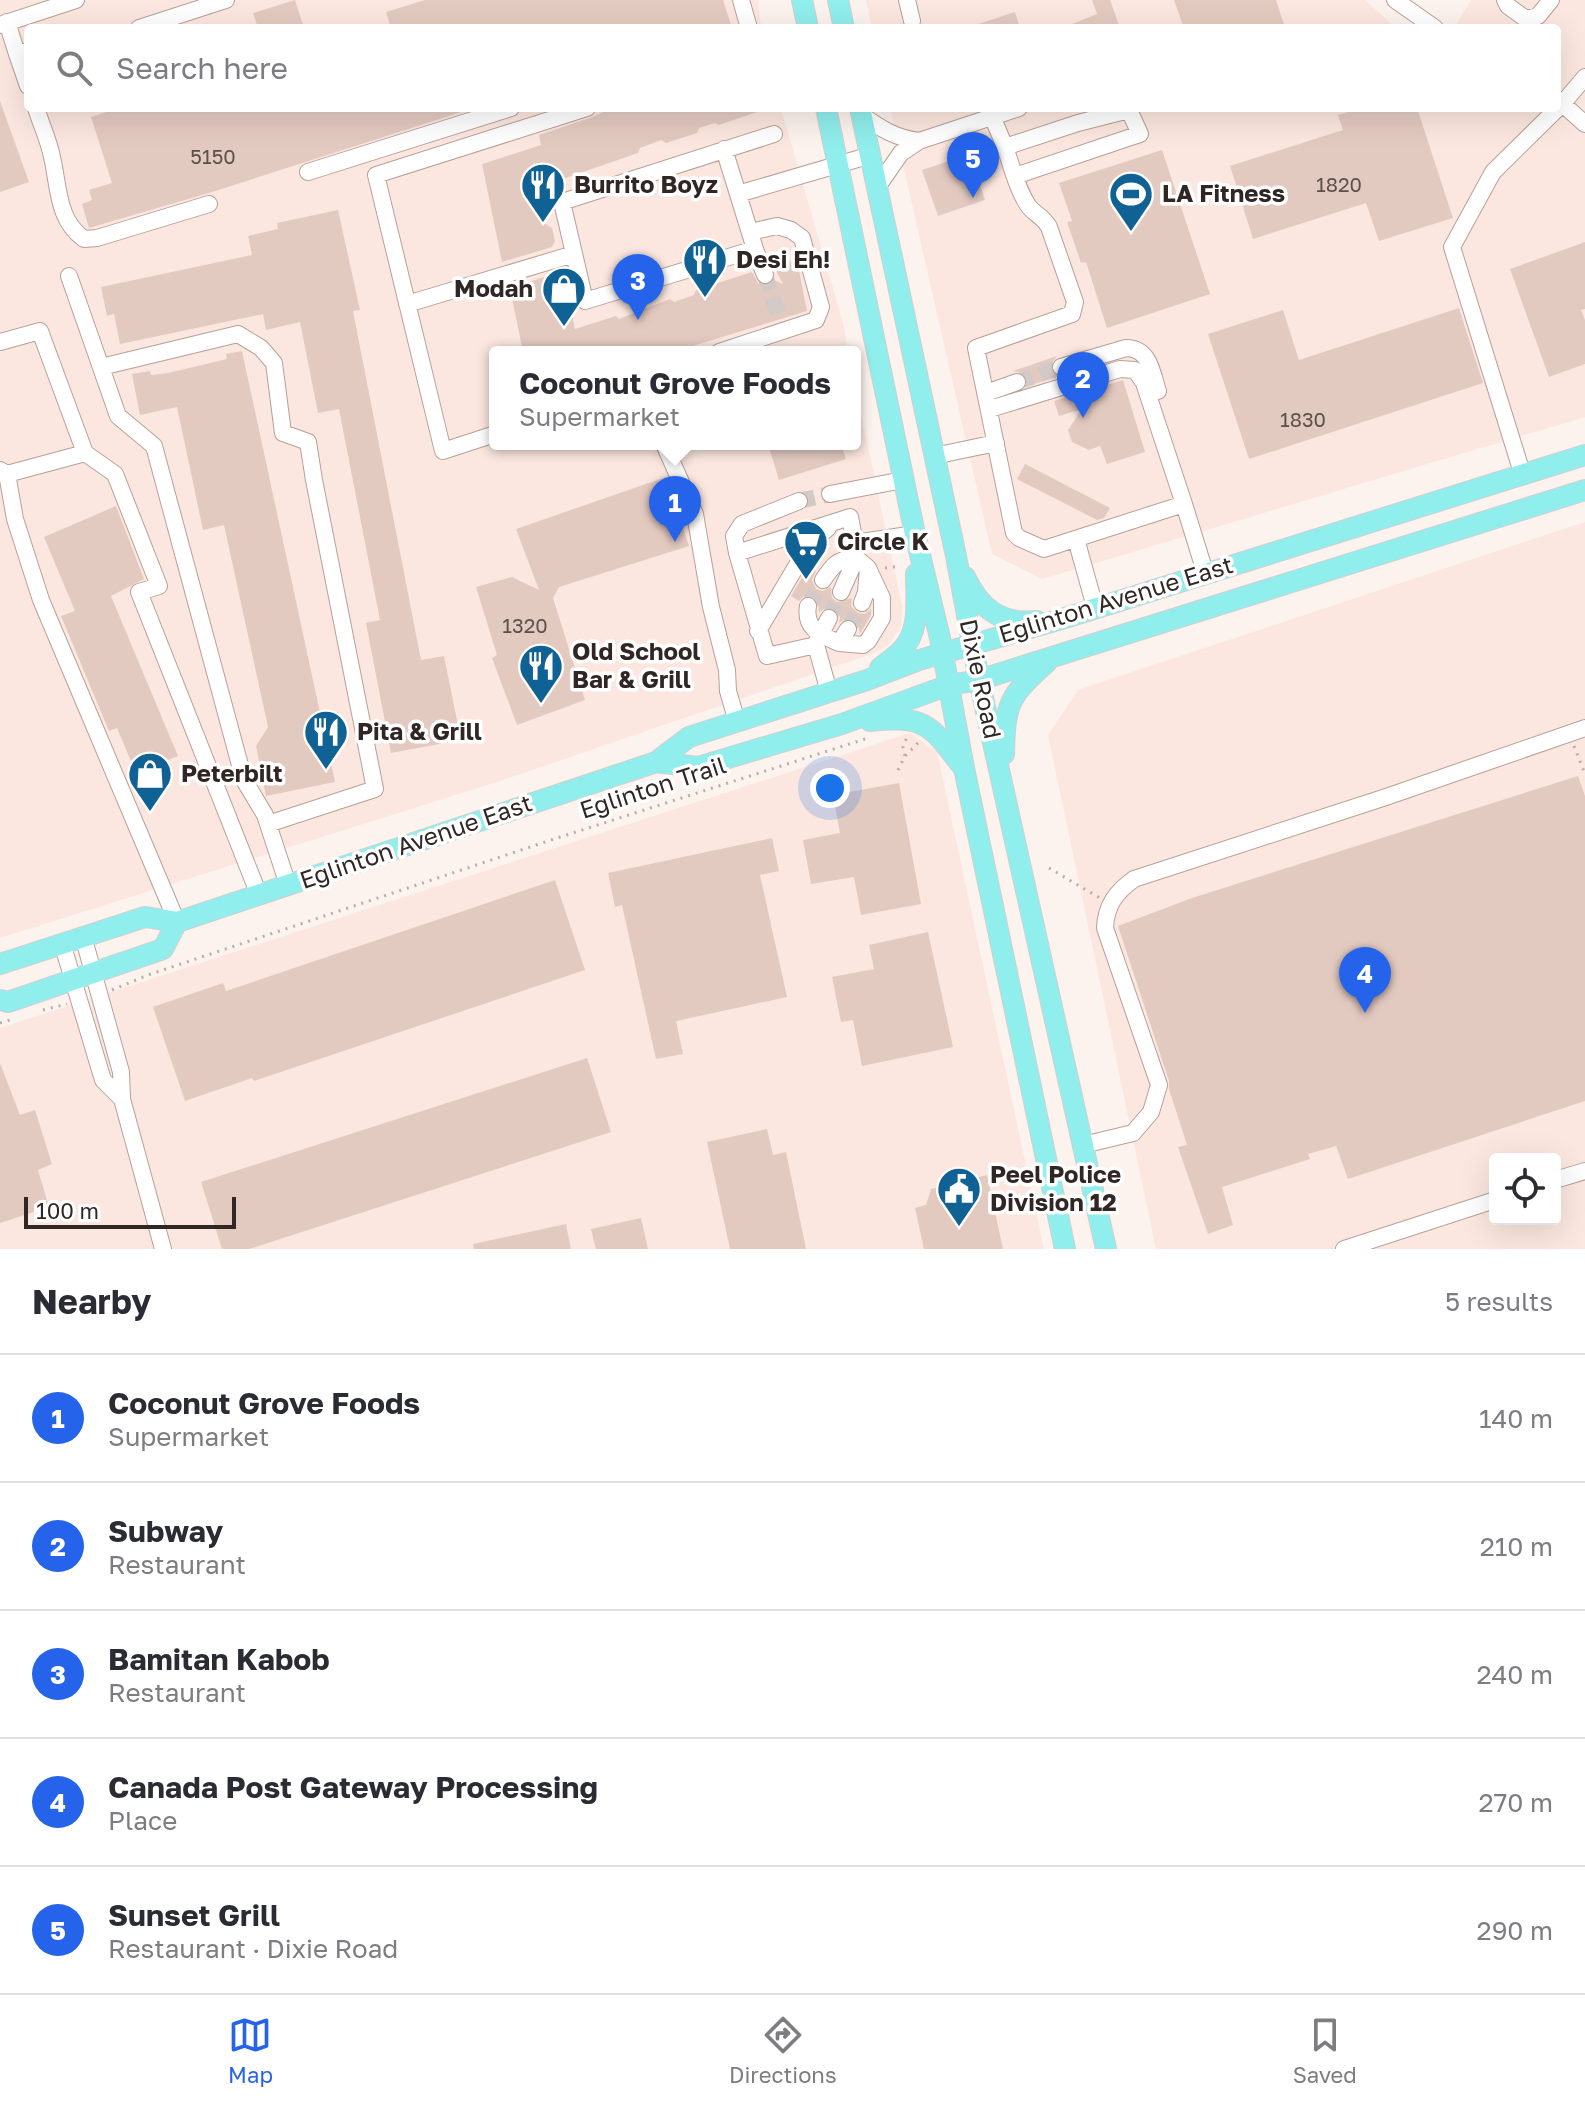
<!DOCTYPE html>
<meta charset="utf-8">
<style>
body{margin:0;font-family:"Golos Text",sans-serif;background:#f2f2f3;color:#2b2b33}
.controls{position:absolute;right:24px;bottom:24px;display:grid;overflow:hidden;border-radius:8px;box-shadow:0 8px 32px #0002}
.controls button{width:72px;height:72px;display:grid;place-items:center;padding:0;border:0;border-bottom:2px solid #e1e1e2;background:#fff;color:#2b2b33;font:40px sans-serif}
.scale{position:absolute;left:24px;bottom:20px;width:212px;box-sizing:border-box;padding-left:8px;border:4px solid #302724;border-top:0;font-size:22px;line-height:28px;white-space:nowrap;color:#302724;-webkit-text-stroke:6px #fff;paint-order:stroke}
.you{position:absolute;left:830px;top:788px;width:28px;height:28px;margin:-20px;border:6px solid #fff;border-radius:50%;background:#1a73e8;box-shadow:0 0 0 12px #1a73e833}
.badge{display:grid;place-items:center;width:52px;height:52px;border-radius:50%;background:#2563eb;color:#fff;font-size:26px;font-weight:700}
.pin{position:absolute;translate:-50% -66px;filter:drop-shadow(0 2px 4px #0008)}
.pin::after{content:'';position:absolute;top:42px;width:28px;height:24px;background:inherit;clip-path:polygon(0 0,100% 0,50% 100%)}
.popup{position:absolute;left:489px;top:346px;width:372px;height:104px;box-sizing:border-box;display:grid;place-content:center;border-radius:8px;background:#fff;filter:drop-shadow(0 2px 6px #0005);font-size:26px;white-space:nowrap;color:#7c7c81}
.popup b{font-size:30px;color:#2b2b33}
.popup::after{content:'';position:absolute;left:50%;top:100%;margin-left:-16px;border:16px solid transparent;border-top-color:#fff}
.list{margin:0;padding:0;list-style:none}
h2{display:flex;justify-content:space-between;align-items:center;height:104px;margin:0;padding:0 32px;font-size:34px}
h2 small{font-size:26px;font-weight:400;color:#7c7c81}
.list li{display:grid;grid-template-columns:52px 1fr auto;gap:24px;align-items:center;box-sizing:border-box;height:128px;padding:0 32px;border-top:2px solid #e1e1e2}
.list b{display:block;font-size:30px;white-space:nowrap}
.list p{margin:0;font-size:26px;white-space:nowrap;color:#7c7c81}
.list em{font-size:26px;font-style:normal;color:#7c7c81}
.icon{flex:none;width:44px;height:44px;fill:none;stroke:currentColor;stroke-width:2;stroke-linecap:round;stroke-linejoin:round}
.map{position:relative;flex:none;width:1585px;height:1249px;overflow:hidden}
.search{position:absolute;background:#fff;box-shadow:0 8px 32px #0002;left:24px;right:24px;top:24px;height:88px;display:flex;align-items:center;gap:20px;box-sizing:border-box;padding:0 28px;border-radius:8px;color:#7c7c81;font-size:30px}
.sheet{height:744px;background:#fff}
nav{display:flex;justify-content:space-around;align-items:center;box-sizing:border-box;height:112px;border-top:2px solid #e1e1e2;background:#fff;font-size:22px;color:#7c7c81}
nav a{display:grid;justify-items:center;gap:4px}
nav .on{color:#2563eb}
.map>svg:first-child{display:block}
</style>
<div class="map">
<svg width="1585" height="1249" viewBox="0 0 1585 1249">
<rect width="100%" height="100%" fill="#fcf2ee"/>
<path fill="#fbe7df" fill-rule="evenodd" d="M0,0h758l3,28h-733v80h753l62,215 5,29h-353v92h360v-58l47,220 -1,21 -13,18 -16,9 -372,127 -500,157z
M866,0h499l31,28h-524z
M1471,0h114v417l-543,162 -50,-25 -102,-446h667v-80h-103z
M1585,522v727h-429l-108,-514 30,-45zM1495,1159h60v60h-60z
M910,733l27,19 107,497h-1044v-221z"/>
<path fill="#e3cac1" d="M295,0l9,28h-46l-5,-15z
M425,0h298l9,28h-341l-5,-16z
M1092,0h18l10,28h-58l35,-14z
M1174,0h102l9,28h-101z
M1015,12l5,16h-47l-1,-2z
M0,101l29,81 -29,10z
M119,108h355l-265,85 -120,35 -7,-24 10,-4 -3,-10 23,-7 -21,-66z
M612,108l151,2 -44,15 -4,-2 -16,5 -2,5 -31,10 -5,-3 -21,8 -2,5 -81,28 -24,-19 16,53 -5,8 8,5 3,13 -3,6 -50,15 -20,-98 59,-19 -2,-10 51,-17z
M1362,108h55l36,110 -74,23 -13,-38 -113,36 -23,-73 113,-36 -5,-15z
M1162,150l48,144 -103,34 -21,-66 -5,1 -14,-41 5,-1 -13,-38z
M970,154l15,46 -47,16 -16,-46z
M338,210l22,100 -7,1 68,349 23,-4 17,84 -70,13 -25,-130 14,-3 -41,-211 -21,4 -18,-91 -34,8 -3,-16 -143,30 -6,-30 -7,2 -6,-29 151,-32 -4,-19 30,-7 -1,-6z
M1585,242v67l-4,1 4,10v44l-36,13 -39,-108z
M792,261l1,5 5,-1 9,46 -134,41h-150l-13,-64 53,-17 12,58 41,-13 3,3 51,-20 4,3 20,-7 2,-5 56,-18 6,11 5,3 7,-1 4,-5 9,4 -9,-17z
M1459,308l24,75 -234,76 -41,-125 75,-24 16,50z
M242,351l93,431 -69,14 -10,-50 12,-19 -44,-202 -21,5 -26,-123 -37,8 -8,-41 18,-3 1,4 17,-2 59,-14 -1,-5z
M1057,356l-7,9 1,6 6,6 -30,9 -2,-12 -12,-3z
M1123,380l22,72 -38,12 -7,-18 -11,4 -17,-8 -4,-12 14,-21 -23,7 -5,-15z
M768,444h73l5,15 -67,21z
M1025,464l85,44 -6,10 -7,2 -80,-41z
M666,477l23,69 -130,41 -6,11 32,102 -68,25 -25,-67 5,-3 -21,-68 36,-10 27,13 -23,-61z
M116,506l28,73 -33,17 67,160 -42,17 -19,-45 -8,3 -48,-115 14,-5 -31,-74z
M809,566l7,5 -4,9 4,9 7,2 8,-4 1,11 5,4 15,-4 -1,8 7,7 7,1 6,-5v6l-11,19 -2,-9 -5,-6h-9l-5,4 1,-6 -5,-8 -7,-2 -9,5 -1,-10 -5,-5 -9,-1 -5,5 -8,-5z
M1578,776l7,20v305l-237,78 -12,-33 -28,8 2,5 -88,28 11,38 -25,9 -30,-87 9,-2 -18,-56v-8l-51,-155 74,-28z
M899,783l22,121 -60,11 -7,-38 -43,7 -8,-44 37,-7 -7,-38z
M772,838l7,33 -19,4 27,122 -111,24 7,33 -27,5 -34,-154 -7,2 -7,-34z
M555,880l30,90 -331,111 -2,-3 -67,23 -32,-94 70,-24 3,8z
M928,932l25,115 -91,19 -9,-46 -12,2 -9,-45 42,-8 -5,-24z
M587,1058l24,74 -362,117h-27l-21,-67z
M0,1063l20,52 15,-5 17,54 -14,6 11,37 -49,16z
M767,1129l6,26 13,-3 20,97h-76l-23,-107z
M987,1175l16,74h-79l-9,-41 11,-3 5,-16z
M641,1218l7,31h-52l-5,-20z
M566,1224l5,25h-97l-1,-5z"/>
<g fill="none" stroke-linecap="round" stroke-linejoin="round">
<path stroke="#d3c9c6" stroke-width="16" stroke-dasharray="16 8" stroke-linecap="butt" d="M765,275l15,44
M1017,382l44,-15
M799,501l31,-7
M808,606l15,-26
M829,618l12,-26
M848,629l14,-26"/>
<g stroke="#b7a097" stroke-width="18">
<path id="minor" d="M741,0l8,28
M907,0l5,21
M1395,0l40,28
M1505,0l3,6 18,13 12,-3 13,-16
M7,22l10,32
M0,25l76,-25
M139,28l87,-28
M28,51l-11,3 11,32
M1557,99l28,25
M36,108c5,16 13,33 16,49 7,30 5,63 32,82l13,-1 112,-34
M862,115c19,14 34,23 57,26
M992,116l13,31
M724,149l31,100 -170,52 -23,-99 212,-68
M308,172l203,-64
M1015,176l125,-42 -11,-24 -51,13 -73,24c6,17 14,49 26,62 6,6 13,9 18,18l26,75 -3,12 -96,34 38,185 5,5 25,11 140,-45 21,68
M878,186l23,-33 18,-12 100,-33
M738,194l133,-39
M755,249l10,26
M69,276l49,140 36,30 90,334 21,35 23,70
M407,304l167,-50
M0,342l40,-11 45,122 30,21 44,112 -20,6 120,303
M719,352l97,-32 5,-13 -19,-69 -11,-8 -14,-4 -27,6
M101,367l137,-33 23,14 13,15 9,70 25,9 6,38 61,309 -107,35
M1061,367l65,-19c24,0 26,25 32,43
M986,393l31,-11
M990,409l130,-40 15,1 9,13 40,121
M495,434l-52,17 -67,-276 211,-67
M664,444l31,70 16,93 16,63 1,21 9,31
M934,456l62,-13
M0,470l7,4 78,-21
M7,474l8,45 26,81 136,322
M1523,476l-71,-229 41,-75 70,-69 22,-26
M830,494l73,-14
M1076,539l19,68
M737,553l-3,-17 8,-12 57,-23
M823,580c10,-15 14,-21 33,-22l-1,-9
M841,592l15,-34 12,10 -2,24 -4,11
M808,606c-4,23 13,29 31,37l9,-14
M758,631l52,-88 18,-15
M816,643l13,-25
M839,643l24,2 5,-4 14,-23v-20l-14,-30
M829,692l-13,-47 -49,11 -30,-103 113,-36 5,26 60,-9
M83,936l38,136 1,27 41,150
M62,943l41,137 19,19
M1083,1145l50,-12 18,-21 8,-27 -54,-157c1,-23 11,-36 29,-49l252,-82 199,-69
M1555,1180l30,-9
M1344,1249l151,-49"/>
</g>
<g stroke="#d1cfcf" stroke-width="22">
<path id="major" d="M802,0l6,28
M838,0l6,28
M826,108l89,426 25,104 24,130 101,481
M860,108l96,448 23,124 127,569
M965,577c15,31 35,48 72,44
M880,668c7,-6 15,-11 21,-17 20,-20 15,-51 15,-77
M870,721c55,-5 59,2 92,45
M1004,754c1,-51 5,-58 43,-92
M656,762l42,5 144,-43 107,-39 30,-5 606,-190
M0,964l145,-47 32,5 479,-160 33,-25 178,-57 52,-20 146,-42 520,-163
M0,1000l8,2 155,-53 14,-27"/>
</g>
<path stroke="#b7adaa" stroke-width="3" stroke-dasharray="2 6" stroke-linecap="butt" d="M885,568l16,-2
M1574,746l11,28
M905,756l-2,-9 4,-10
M898,770l7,-14 14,-14
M1049,868l51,30
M112,990l36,-15 406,-136 314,-101
M43,1010l24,-6
M0,1023l13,-4"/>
<use href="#minor" stroke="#fff" stroke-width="16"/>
<use href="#major" stroke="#90eeec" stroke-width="20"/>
</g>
<defs>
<g id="restaurant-pin" transform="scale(2.3)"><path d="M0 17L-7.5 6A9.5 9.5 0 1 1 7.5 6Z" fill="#116294" stroke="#fff"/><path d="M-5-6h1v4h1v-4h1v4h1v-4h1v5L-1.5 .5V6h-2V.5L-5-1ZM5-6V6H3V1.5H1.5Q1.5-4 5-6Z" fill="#fff"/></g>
<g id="stadium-pin" transform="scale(2.3)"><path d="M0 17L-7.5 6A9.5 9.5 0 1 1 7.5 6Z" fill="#116294" stroke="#fff"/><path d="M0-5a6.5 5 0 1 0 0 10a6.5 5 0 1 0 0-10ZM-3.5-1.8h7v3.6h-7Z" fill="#fff"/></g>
<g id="shop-pin" transform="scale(2.3)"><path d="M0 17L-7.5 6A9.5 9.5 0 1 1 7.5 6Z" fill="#116294" stroke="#fff"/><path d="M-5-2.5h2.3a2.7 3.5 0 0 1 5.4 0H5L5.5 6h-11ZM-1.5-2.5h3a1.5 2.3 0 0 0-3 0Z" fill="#fff"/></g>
<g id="supermarket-pin" transform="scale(2.3)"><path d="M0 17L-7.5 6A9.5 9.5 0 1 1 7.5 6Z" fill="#116294" stroke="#fff"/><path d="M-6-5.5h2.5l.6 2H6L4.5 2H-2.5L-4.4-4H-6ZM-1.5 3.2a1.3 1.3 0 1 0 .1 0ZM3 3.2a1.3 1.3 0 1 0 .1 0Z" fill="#fff"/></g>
<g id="civic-pin" transform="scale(2.3)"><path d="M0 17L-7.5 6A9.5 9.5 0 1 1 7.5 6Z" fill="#116294" stroke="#fff"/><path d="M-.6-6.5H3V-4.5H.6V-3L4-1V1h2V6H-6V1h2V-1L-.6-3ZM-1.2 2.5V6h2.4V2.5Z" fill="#fff"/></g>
</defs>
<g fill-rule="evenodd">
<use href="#restaurant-pin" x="543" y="185"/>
<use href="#stadium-pin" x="1131" y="194"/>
<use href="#restaurant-pin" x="705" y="260"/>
<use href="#shop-pin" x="564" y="289"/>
<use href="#supermarket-pin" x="806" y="542"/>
<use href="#restaurant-pin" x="541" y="666"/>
<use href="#restaurant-pin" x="326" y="732"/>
<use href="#shop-pin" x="150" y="774"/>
<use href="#civic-pin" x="959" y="1189"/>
</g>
<g text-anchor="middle" stroke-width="7" stroke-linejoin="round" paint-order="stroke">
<g font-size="20" fill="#5d504b">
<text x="213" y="164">5150</text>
<text x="1339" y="192">1820</text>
<text x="1303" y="427">1830</text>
<text x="525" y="633">1320</text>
</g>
<g font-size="24" font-weight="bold" fill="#302724" stroke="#fff" text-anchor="start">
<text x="574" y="193">Burrito Boyz</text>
<text x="1162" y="202">LA Fitness</text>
<text x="736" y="268">Desi Eh!</text>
<text x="533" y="297" text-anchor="end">Modah</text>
<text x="837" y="550">Circle K</text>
<text x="572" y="660">Old School<tspan x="572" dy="28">Bar &amp; Grill</tspan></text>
<text x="357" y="740">Pita &amp; Grill</text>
<text x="181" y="782">Peterbilt</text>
<text x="990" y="1183">Peel Police<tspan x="990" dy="28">Division 12</tspan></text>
</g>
<g font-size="24" fill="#302724" stroke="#fff">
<text transform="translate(1116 600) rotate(-17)" y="8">Eglinton Avenue East</text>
<text transform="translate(980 679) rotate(78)" y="8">Dixie Road</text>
<text transform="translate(653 788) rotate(-18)" y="8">Eglinton Trail</text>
<text transform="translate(416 842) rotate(-19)" y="8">Eglinton Avenue East</text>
</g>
</g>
</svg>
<div class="controls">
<button><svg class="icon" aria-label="locate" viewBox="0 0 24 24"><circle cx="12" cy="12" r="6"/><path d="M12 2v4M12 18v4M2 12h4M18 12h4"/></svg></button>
</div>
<div class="scale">100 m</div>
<div class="you"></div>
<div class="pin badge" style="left:675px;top:542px">1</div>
<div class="popup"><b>Coconut Grove Foods</b>Supermarket</div>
<div class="pin badge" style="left:1083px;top:418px">2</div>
<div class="pin badge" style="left:638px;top:320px">3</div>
<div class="pin badge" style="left:1365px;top:1013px">4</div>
<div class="pin badge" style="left:973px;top:198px">5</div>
<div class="search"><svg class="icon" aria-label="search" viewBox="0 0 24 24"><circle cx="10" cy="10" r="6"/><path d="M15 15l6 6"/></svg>Search here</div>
</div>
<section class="sheet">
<h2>Nearby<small>5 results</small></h2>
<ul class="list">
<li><span class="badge">1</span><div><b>Coconut Grove Foods</b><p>Supermarket</p></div><em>140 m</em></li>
<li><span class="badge">2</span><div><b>Subway</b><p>Restaurant</p></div><em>210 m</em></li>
<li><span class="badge">3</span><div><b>Bamitan Kabob</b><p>Restaurant</p></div><em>240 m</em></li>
<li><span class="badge">4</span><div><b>Canada Post Gateway Processing</b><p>Place</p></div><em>270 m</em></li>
<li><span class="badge">5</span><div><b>Sunset Grill</b><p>Restaurant · Dixie Road</p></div><em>290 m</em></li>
</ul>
</section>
<nav>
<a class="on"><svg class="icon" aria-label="map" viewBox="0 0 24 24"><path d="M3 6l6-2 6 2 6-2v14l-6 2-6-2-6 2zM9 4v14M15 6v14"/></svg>Map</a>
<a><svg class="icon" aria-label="directions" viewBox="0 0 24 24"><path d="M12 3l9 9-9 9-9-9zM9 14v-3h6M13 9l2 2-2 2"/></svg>Directions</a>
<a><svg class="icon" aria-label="saved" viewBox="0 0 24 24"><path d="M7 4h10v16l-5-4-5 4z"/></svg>Saved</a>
</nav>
